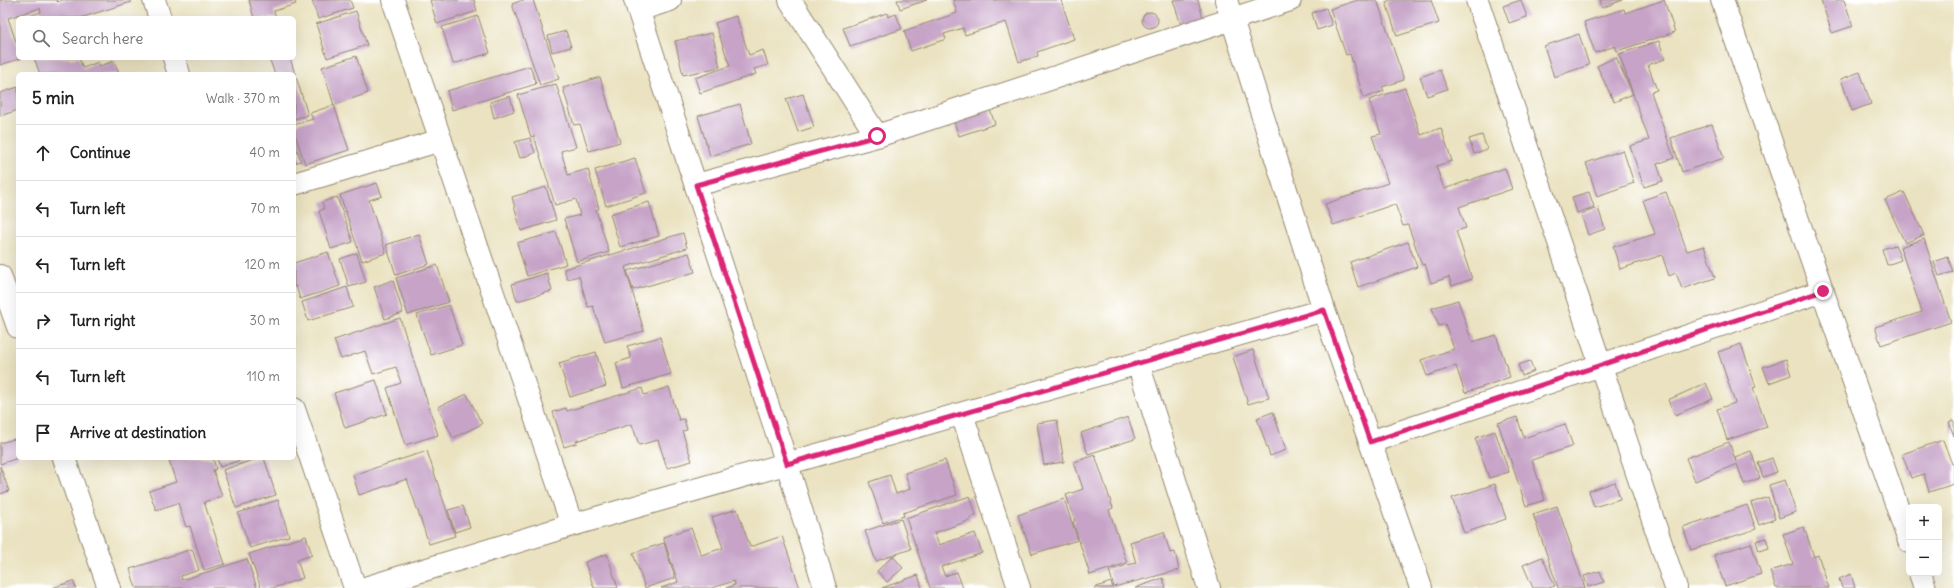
<!DOCTYPE html>
<meta charset="utf-8">
<style>
body{margin:0;font-family:Delius,sans-serif;background:#f6f6f6;color:#222}
.controls{position:absolute;right:12px;bottom:12px;display:grid;overflow:hidden;border-radius:6px;box-shadow:0 4px 16px #0002}
.controls button{width:36px;height:36px;display:grid;place-items:center;padding:0;border:0;border-bottom:1px solid #e0e0e0;background:#fff;color:#222;font:20px sans-serif}
.stop{position:absolute;width:12px;height:12px;margin:-9px;border:3px solid #db2777;border-radius:50%;background:#fff}
.stop.end{background:#db2777;border-color:#fff;box-shadow:0 1px 4px #0008}
.list{margin:0;padding:0;list-style:none}
h2{display:flex;justify-content:space-between;align-items:center;height:52px;margin:0;padding:0 16px;font-size:17px}
h2 small{font-size:13px;font-weight:400;color:#767676}
.list li{display:grid;grid-template-columns:26px 1fr auto;gap:12px;align-items:center;box-sizing:border-box;height:56px;padding:0 16px;border-top:1px solid #e0e0e0}
.list b{display:block;font-size:15px;white-space:nowrap}
.list em{font-size:13px;font-style:normal;color:#767676}
.icon{flex:none;width:22px;height:22px;fill:none;stroke:currentColor;stroke-width:2;stroke-linecap:round;stroke-linejoin:round}
.map{position:relative;flex:none;width:1954px;height:588px;overflow:hidden}
.search{position:absolute;background:#fff;box-shadow:0 4px 16px #0002;left:16px;top:16px;width:280px;height:44px;display:flex;align-items:center;gap:10px;box-sizing:border-box;padding:0 14px;border-radius:6px;color:#767676;font-size:15px}
.panel{position:absolute;background:#fff;box-shadow:0 4px 16px #0002;left:16px;top:72px;width:280px;height:388px;border-radius:6px}
.map>svg:first-child{display:block}
</style>
<div class="map">
<svg width="1954" height="588" viewBox="0 0 1954 588">
<rect width="100%" height="100%" fill="#fff"/>
<filter id="ink" filterUnits="userSpaceOnUse"><feTurbulence type="fractalNoise" baseFrequency=".025" numOctaves="2"/><feDisplacementMap in="SourceGraphic" scale="8" xChannelSelector="R" yChannelSelector="G"/><feConvolveMatrix kernelMatrix="1 2 1 2 8 2 1 2 1" color-interpolation-filters="sRGB"/></filter>
<filter id="wash" filterUnits="userSpaceOnUse"><feTurbulence type="fractalNoise" baseFrequency=".012" numOctaves="4" result="noise"/><feDisplacementMap in="SourceGraphic" scale="16" xChannelSelector="R" yChannelSelector="G"/><feGaussianBlur stdDeviation="0.9" result="paint"/><feColorMatrix in="noise" values="0 0 0 0 0 0 0 0 0 0 0 0 0 0 0 0 0 1.4 0 .05"/><feComposite in="paint" operator="in"/></filter>
<g filter="url(#wash)">
<rect width="100%" height="100%" fill="#eae2c0"/>
<g id="blocks">
<path fill="#c6a3c7" d="M0,0h57v2l6,-2h67l1,2 -51,16h-56l17,-6 -1,-4 -32,10 10,30v10h4l-22,7z
M249,0h45l2,4 -22,7 2,7h-22z
M312,0h38l3,8 -35,11z
M430,0h44l3,11 -40,13z
M523,0h10l26,79 -19,6 -28,-81z
M897,0h30l-27,9z
M953,0h108l13,39 -37,13 1,4 -19,6 -13,-40 -41,13 -2,-7 -19,6 2,5 -35,12 -7,-20 53,-18z
M1173,0h25l5,18 -22,7z
M1358,0h19l27,80 -22,7 2,4 -20,7 -14,-44 -4,1 -16,-46z
M1390,0h41l8,23 -42,13 -11,-34z
M1521,0l6,17 -18,6 -6,-17z
M1600,0h23l-21,8z
M1664,0l11,32 -58,19 -2,-5 -20,7 -11,-31 40,-13 1,4z
M1821,0h23l9,26 -21,7z
M1326,8l6,17 -15,5 -5,-17z
M356,11l11,34 -40,13 -11,-34z
M1142 20a8 8 0 1 1 16 0a8 8 0 1 1-16 0Z
M887,13l1,4 8,-3 6,15 -52,17 -7,-18z
M478,16l12,37 -37,11 -11,-37z
M736,16l13,39 14,-5 5,15 -14,4 2,5 -56,19 -5,-15 35,-12 -15,-43z
M566,31l5,16 -19,5 -4,-16z
M712,33l8,34 -37,8 -8,-34z
M1579,34l10,31 -35,12 -10,-31z
M1659,41l6,18 -17,6 9,25 -6,2 23,66 -17,6 6,17 -19,6 -14,-41 19,-6 -30,-86z
M356,56l12,37 -34,12 -12,-38z
M1616,57l17,37 -19,8 -17,-36z
M34,58h45l4,10 15,-6 2,4 14,-5 5,13h-79z
M269,58h21l18,57 -14,4v-45h-19z
M530,66l6,18 -84,26 -5,-19z
M1440,70l7,19 -20,7 -7,-19z
M1860,72l11,32 -19,7 -11,-32z
M600,77l20,65 -31,9 -9,-27 -6,1 -11,-37z
M556,84l20,63 -15,4 7,24 20,-6 11,40 -3,1 13,42 -32,10 -13,-43 16,-4 -4,-16 -21,6 -21,-69 -3,1 -13,-42z
M18,87v23l-18,6v-23z
M1405,88l16,47 20,-7 11,33 -16,5 8,23 61,-21 7,21 -53,18 7,21 -10,3 16,48 -20,7 -3,-9 -18,6 -6,-19 -3,1 -14,-40 -5,1 -8,-22 -62,21 -8,-21 63,-21 -16,-47 9,-2 -12,-34z
M803,94l11,33 -16,5 -12,-33z
M510,96l4,15 -20,7 -4,-16z
M740,104l11,40 -41,12 -12,-40z
M334,105l15,45 -44,14 -11,-33v-6l19,-6 -3,-6z
M989,107l6,17 -36,12 -6,-17z
M1712,124l12,34 -42,14 -11,-34z
M1482,135l5,14 -13,5 -5,-15z
M530,138l5,15 -15,5 -5,-16z
M294,142l7,19 -7,2z
M1623,150l11,33 -37,13 -11,-33z
M635,158l11,35 -40,13 -11,-36z
M377,183l5,13 -13,4 17,53 -24,8 -22,-66z
M546,187l10,33 -35,11 -9,-34z
M1589,192l5,15 -17,6 -5,-16z
M1666,192l21,59 17,-5 11,32 -33,11 -6,-16 -7,3 -7,-21 -42,14 -7,-22 42,-13 -12,-34z
M1904,192l20,43 -19,8 -20,-43z
M337,197l16,45 -22,7 -12,-38 5,-2 -2,-7z
M649,202l10,34 -39,11 -10,-33z
M1598,208l7,21 -17,6 -7,-21z
M556,232l10,32 -39,12 -10,-33z
M683,233l4,15 -62,19 19,64 -39,11 -12,-36 -5,1 -9,-31 -12,3 -3,-10z
M419,234l10,30 -33,11 -10,-30z
M1924,239l27,83 -70,23 -6,-18 47,-15 -22,-65z
M1408,242l9,25 -59,20 -8,-25z
M1895,245l6,15 -14,5 -5,-16z
M328,252l12,34 -40,13 -4,-13 -2,1v-24z
M357,253l9,29 -17,5 -9,-28z
M689,253l6,19 -62,18 -6,-19z
M1948,257l5,15 -14,4 -5,-14z
M437,265l12,37 -41,13 -12,-37z
M547,273l5,18 -35,10 -5,-17z
M393,280l10,33 -18,6 -11,-32z
M347,287l6,20 -45,14 -6,-19z
M1458,300l14,42 24,-7 14,42 -45,16 -9,-27 -29,10 -6,-16 33,-11 -9,-25 -6,2 -7,-18z
M449,305l13,40 -31,10 -14,-40z
M400,318l38,117 -33,10 -18,-57 14,-5 -5,-16 -23,7 -8,-23 -24,8 -7,-19z
M660,337l11,37 -48,14 -7,-25 15,-5 -4,-12z
M1741,344l15,43 -3,1 14,39 -40,13 -10,-31 18,-6 -17,-51z
M1253,350l16,48 -21,6 -15,-47z
M596,352l10,34 -36,11 -11,-34z
M1786,359l5,16 -22,8 -6,-16z
M1530,361l4,10 -12,5 -4,-11z
M376,380l11,34 -42,14 -11,-35z
M1706,383l7,16 -38,16 -7,-15z
M669,387l10,33 5,-1 3,11 -5,1 10,30 -25,7 -9,-28 -19,5 -7,-21 -56,17 1,2 -13,4 -11,-35 13,-4 1,3 75,-23 2,7z
M467,394l15,30 -29,14 -15,-31z
M1273,412l13,38 -16,6 -13,-38z
M1128,417l7,22 -47,15 -7,-21z
M1517,417l7,21 41,-14 8,22 -41,14 13,40 -19,6 -28,-83z
M1057,420l7,42 -20,3 -7,-42z
M1954,420v17l-5,-15z
M1495,431l14,41 -20,6 -14,-40z
M18,438v20l-18,6v-21z
M1943,440l9,24h2v20l-25,8 -5,-18 -13,4 -9,-24z
M1729,442l7,20 -1,-5 16,-6 9,27 -16,6 -7,-20 -42,17 -9,-23z
M427,451l28,85 -26,8 -22,-65 -48,16 -6,-20z
M1095,455l18,53 -4,2 18,53 -37,12 -17,-53 2,-1 -9,-26 17,-6 -9,-27z
M168,458h45l3,11 -3,1 9,26 -18,6 21,62 -21,6 -14,-44 -4,1 -8,-24 -22,7 -7,-19 27,-9z
M217,458h29l-26,9z
M259,458h5l12,37 -40,13 -13,-38z
M1772,458l5,14 -14,5 -5,-14z
M945,460l12,35 -54,18 1,3 -21,7 -14,-41 21,-7 6,19 14,-5 -5,-16z
M0,466l9,25 -9,3z
M1785,480l11,32 -17,6 -10,-33z
M1615,482l5,17 -26,8 -5,-16z
M1495,484l11,35 -42,14 -12,-35z
M970,496l6,19 -6,2 1,3 -37,13 5,12 36,-12 7,20 -41,14 4,9 12,-4 6,16h-33l-24,-70z
M1768,497l7,22 -16,6 -8,-22z
M1064,499l14,41 -46,14 -14,-39z
M278,500l11,36 -39,12 -12,-35z
M1747,505l9,24 -65,21 -8,-23z
M463,506l7,21 -15,5 -7,-22z
M1557,506l14,40 14,42h-27l-25,-74z
M737,509l13,38 32,-11 18,52h-74l9,-3 -1,-4 -22,7h-51l17,-6 -15,-45 28,-9 10,27 22,-7 -11,-31z
M901,519l10,30 -35,12 -11,-30z
M1804,527l10,30 4,-2 11,33h-53l-6,-17 23,-7 -10,-30z
M1164,532l6,21 5,-1 4,18 -65,17 -5,-17 27,-7 -6,-21z
M306,536l6,19 -15,5 6,18 -30,10h-12l-12,-34z
M1766,538l3,10 -10,3 -3,-10z
M664,543l11,35 -30,10 -12,-35z
M1751,543l10,31 -36,12 -11,-31z
M192,549l7,21 -18,6 1,4 65,-21 10,29h-121l-6,-19z
M607,554l11,34h-24l-9,-26z
M893,556l10,12 -16,14 -10,-11z
M1542,557l13,29 -6,2h-16l-10,-23z
M1600,571l4,11 -16,5 -4,-11z
M1851,574l4,14h-13l-3,-9z
M918,575l4,13h-40z
M1163,578l3,10h-31z
M73,581l3,7h-24z
M1111,582l2,6h-19z"/>
</g>
</g>
<g filter="url(#ink)">
<use href="#blocks" fill-opacity="0" stroke="#92866f" stroke-width="1"/>
<g fill="none" stroke-linecap="round" stroke-linejoin="round">
<g stroke="#92866f" stroke-width="24">
<path id="minor" d="M154,0l6,18
M393,0l179,525
M635,0l152,464 38,124
M790,0l87,136
M1226,0l98,310 97,278
M1477,0l199,588
M1722,0l187,541
M638,10l32,-10
M174,58l5,16
M294,184l147,-44
M696,185l181,-49 413,-136
M0,276l18,51
M1138,363l71,225
M294,409l61,179
M962,414l57,174
M1370,442l453,-151
M64,458l45,130
M1920,573l5,15
M365,588l207,-63 752,-215"/>
</g>
<use href="#minor" stroke="#fff" stroke-width="22"/>
</g>
</g>
<g fill="none" stroke-linecap="round" stroke-linejoin="round" filter="url(#ink)">
<path stroke="#db2777" stroke-width="5" d="M877,136l-181,49 91,279 537,-154 46,132 453,-151"/>
</g>
</svg>
<div class="controls">
<button>+</button>
<button>−</button>
</div>
<div class="stop" style="left:877px;top:136px"></div>
<div class="stop end" style="left:1823px;top:291px"></div>
<div class="search"><svg class="icon" aria-label="search" viewBox="0 0 24 24"><circle cx="10" cy="10" r="6"/><path d="M15 15l6 6"/></svg>Search here</div>
<section class="panel">
<h2>5 min<small>Walk · 370 m</small></h2>
<ul class="list">
<li><svg class="icon" aria-label="ahead" viewBox="0 0 24 24"><path d="M12 20V5M6 11l6-6 6 6"/></svg><div><b>Continue</b></div><em>40 m</em></li>
<li><svg class="icon" aria-label="left" viewBox="0 0 24 24"><path d="M17 20v-9H6M10 6l-5 5 5 5"/></svg><div><b>Turn left</b></div><em>70 m</em></li>
<li><svg class="icon" aria-label="left" viewBox="0 0 24 24"><path d="M17 20v-9H6M10 6l-5 5 5 5"/></svg><div><b>Turn left</b></div><em>120 m</em></li>
<li><svg class="icon" aria-label="right" viewBox="0 0 24 24"><path d="M7 20v-9h11M14 6l5 5-5 5"/></svg><div><b>Turn right</b></div><em>30 m</em></li>
<li><svg class="icon" aria-label="left" viewBox="0 0 24 24"><path d="M17 20v-9H6M10 6l-5 5 5 5"/></svg><div><b>Turn left</b></div><em>110 m</em></li>
<li><svg class="icon" aria-label="arrive" viewBox="0 0 24 24"><path d="M6 21V4h12l-3 4 3 4H6"/></svg><div><b>Arrive at destination</b></div></li>
</ul>
</section>
</div>
